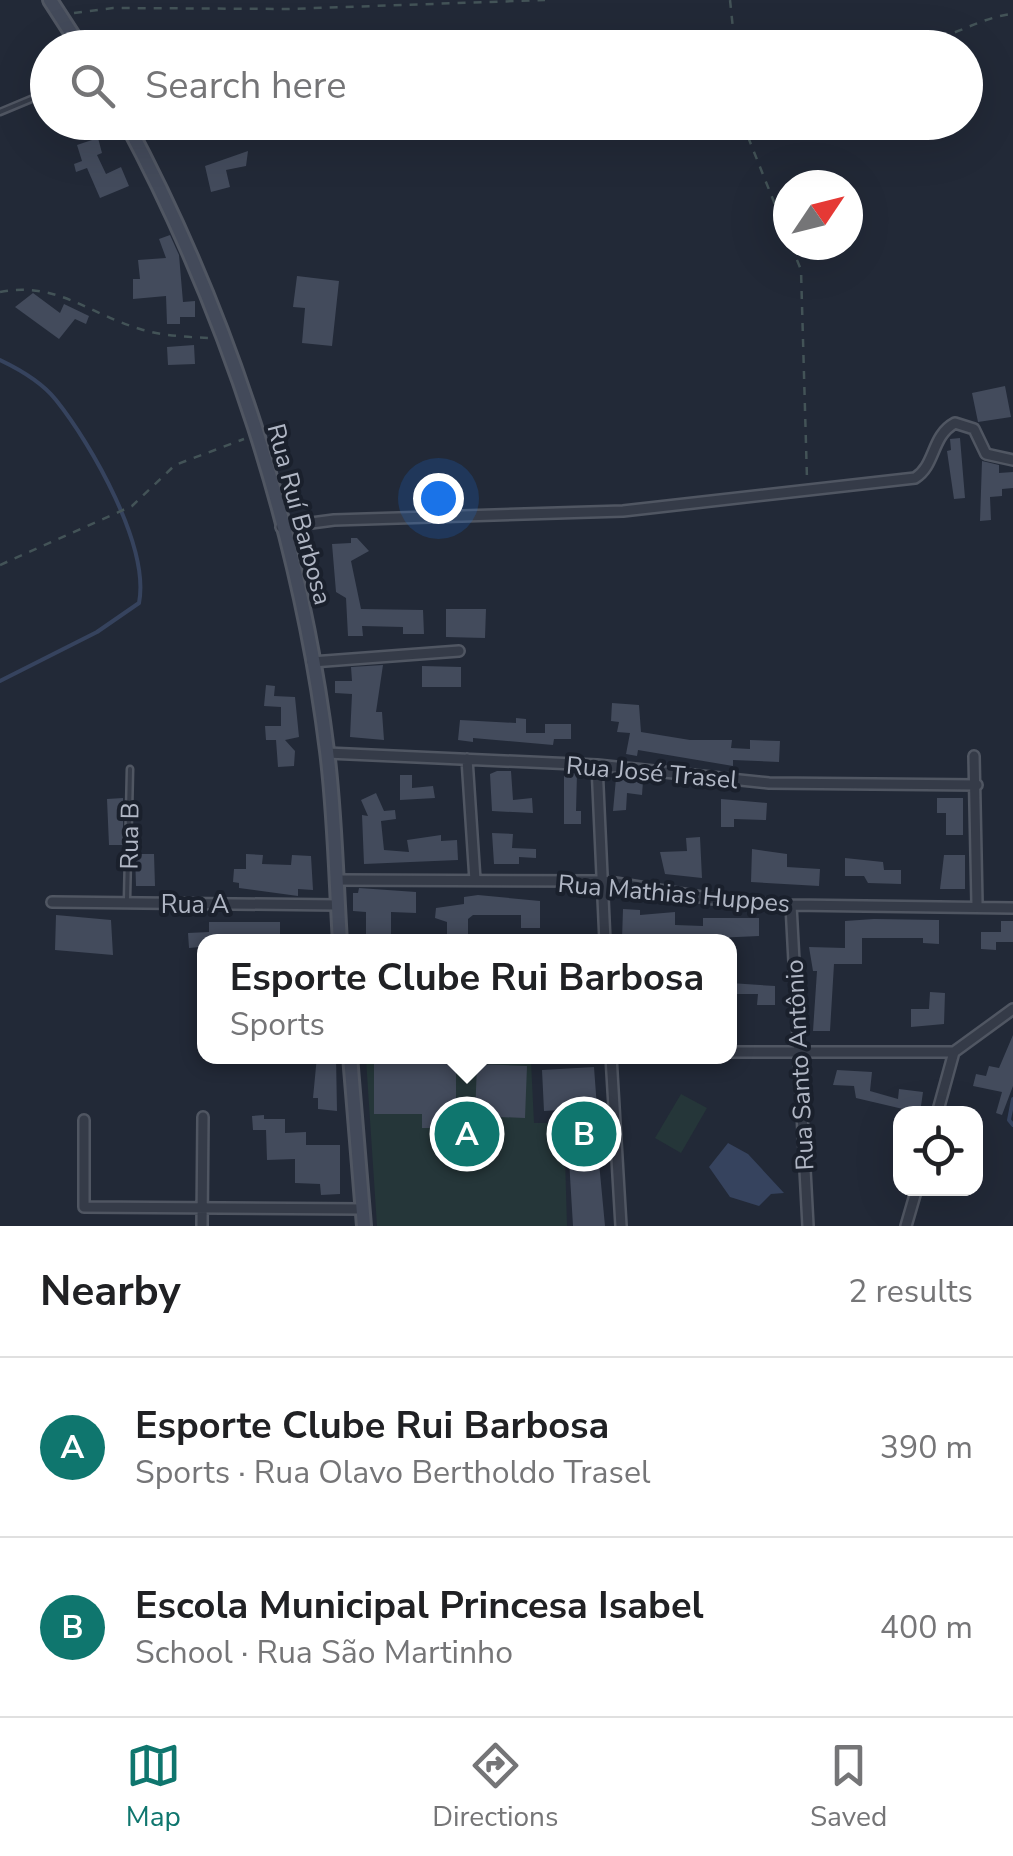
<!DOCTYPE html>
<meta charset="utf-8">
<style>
body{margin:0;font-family:"Nunito Sans",sans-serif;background:#f2f2f2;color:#202124}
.controls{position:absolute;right:30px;bottom:30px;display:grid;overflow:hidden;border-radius:20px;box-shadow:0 10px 40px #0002}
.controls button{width:90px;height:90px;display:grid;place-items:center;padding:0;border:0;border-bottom:2px solid #e0e0e0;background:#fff;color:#202124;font:50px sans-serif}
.compass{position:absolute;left:773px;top:170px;width:90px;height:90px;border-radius:50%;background:#fff;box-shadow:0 10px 40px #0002;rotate:55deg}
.you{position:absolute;left:438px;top:498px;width:35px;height:35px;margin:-25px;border:8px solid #fff;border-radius:50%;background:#1a73e8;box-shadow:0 0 0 15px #1a73e833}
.badge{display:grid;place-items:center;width:65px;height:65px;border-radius:50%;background:#0f766e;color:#fff;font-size:32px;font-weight:700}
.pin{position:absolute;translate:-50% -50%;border:5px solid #fff;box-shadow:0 2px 10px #0006}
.popup{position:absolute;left:197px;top:934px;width:540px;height:130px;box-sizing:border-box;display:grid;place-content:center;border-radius:20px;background:#fff;filter:drop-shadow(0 2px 8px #0005);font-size:32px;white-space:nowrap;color:#757577}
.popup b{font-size:38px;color:#202124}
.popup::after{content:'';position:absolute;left:50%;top:100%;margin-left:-20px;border:20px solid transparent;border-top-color:#fff}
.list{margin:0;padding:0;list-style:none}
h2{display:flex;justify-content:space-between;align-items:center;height:130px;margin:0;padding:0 40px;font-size:42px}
h2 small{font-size:32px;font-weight:400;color:#757577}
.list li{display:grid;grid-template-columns:65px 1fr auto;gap:30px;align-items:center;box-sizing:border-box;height:180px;padding:0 40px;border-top:2px solid #e0e0e0}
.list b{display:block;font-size:38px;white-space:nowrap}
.list p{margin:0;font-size:32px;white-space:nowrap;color:#757577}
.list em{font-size:32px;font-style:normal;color:#757577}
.icon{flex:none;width:55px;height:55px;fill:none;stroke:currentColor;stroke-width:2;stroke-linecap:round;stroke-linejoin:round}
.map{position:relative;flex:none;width:1013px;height:1226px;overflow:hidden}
.search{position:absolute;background:#fff;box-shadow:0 10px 40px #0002;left:30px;right:30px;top:30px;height:110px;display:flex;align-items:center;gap:25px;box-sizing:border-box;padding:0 35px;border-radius:55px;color:#757577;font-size:38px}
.sheet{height:490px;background:#fff}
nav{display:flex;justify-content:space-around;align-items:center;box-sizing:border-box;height:140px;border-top:2px solid #e0e0e0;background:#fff;font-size:28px;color:#757577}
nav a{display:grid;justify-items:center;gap:5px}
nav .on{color:#0f766e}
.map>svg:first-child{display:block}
</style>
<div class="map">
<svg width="1013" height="1226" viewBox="0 0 1013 1226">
<rect width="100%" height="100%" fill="#222937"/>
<path fill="#253639" d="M366,1059l165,2 3,62h30l3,103h-190z
M681,1094l26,14 -26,45 -26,-15z"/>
<path fill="#36435e" d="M728,1143l20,11 36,39 -13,1 -12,12 -29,-9 -21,-30z"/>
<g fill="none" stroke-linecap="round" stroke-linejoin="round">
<path stroke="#36435e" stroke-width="4" d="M0,360c21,10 42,22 56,40 36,45 94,147 83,203l-42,29 -97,49
M1013,1099l-4,21 4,5"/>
</g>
<path fill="#434b5c" d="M98,138l4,15 -5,2 9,19 15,-7 8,19 -29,12 -13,-30 -11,4 -2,-8 8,-3 -5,-16z
M248,151l-2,15 -20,4 4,17 -19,5 -6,-26z
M170,235l9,20 4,47 12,-1v16h-15v7h-13l-1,-28 -33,3v-20h7l-2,-19 28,-2 -7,-19z
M297,276l42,5 -7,65 -30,-3 3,-35 -12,-1z
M33,293l27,20 4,-9 25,12 -3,8 -11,-5 -16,20 -44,-32z
M194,345l1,19 -27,1 -1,-18z
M1005,386l6,31 -33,5 -6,-29z
M960,438l5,60 -11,1 -7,-48 4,-1 -1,-11z
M982,461l17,4v8l14,-1v16l-11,1v7l-12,1 1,23 -11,1z
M351,538h6l12,13 -18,10 10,48 62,1 1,24h-21v-7l-41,-1 1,10h-15l-2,-38 -10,-6 -4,-48 19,-1z
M446,609h40l-1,29 -39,-1z
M383,665l-7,47h6l2,28 -34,-3 2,-43 -17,-1v-12h17l-1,-14z
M422,666l39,1v20h-39z
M266,685l9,1 -1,10 21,1 4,40 -14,3 10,11 -1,15 -16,1 -2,-27h-10l-1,-14h16v-19l-17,-1z
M612,703l27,2 2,27 49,8h42l-1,8 19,1v-9l30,1 -1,21 -46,-2v6l-95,-16 -1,6 -11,-2 4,-21 -13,-1 2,-10 -8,-1z
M516,718l10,1v14h19v-9h26v15h-17l-1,6 -80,-7v4l-15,-2 2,-20 56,3z
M497,771h14l2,29 19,-2 1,15 -41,-2 -2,-37z
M564,773h13l-1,38h5v13h-17z
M400,775h12v13l21,-2 2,12 -35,2z
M616,778l27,3 -1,14 -15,-2 -1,17 -13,1z
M376,793l8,18 11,-1 1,9 -15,2 3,29 25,2 -2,-12 34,-5v6l16,-1 1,20 -94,4 -2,-49 6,1 -7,-16z
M123,798v47h-14l-2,-46z
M937,798h26v37h-17v-22h-9z
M721,799l46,4 -1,17 -32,-1v8h-13z
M492,833l21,1 -1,14 24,1v9l-17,-1v7h-25z
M700,837l2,41 -37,-4 -5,-22 27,-1 -1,-13z
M752,849l35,5v13l33,2 -1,17 -68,-4z
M135,854h19l1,32h-19z
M246,854l17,1 -1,9 29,1 1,-10 19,1 2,34 -15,-1v7l-59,-8v-5l-6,-1 1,-13h12z
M944,855h21v34h-25z
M845,858l38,4 1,8h17v14l-33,-1 -4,-7h-19z
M359,888l57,4v21l-25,-1v30h-25v-30l-13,-1v-18h5z
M478,895l62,6v27h-19v-13h-48l-5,4v23h-21v-20l-12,-4 1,-10 28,-4v-7z
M623,909l17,1v5l35,-3v13l28,1v-8h56v18l-131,6 -6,-3z
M56,915l55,5 2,35 -58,-5z
M874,919l65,1v24l-16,-1v-5h-61v26h-28l-4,67h-17l4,-60h-4l-4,-24 36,1v-27z
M1001,921h12v21h-17v8l-15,-1v-17h20z
M209,922h71v20h-80v5l-11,1 -1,-15 21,-1z
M730,983l45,3v19h-18l1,-11h-28z
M930,992l15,1 -1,31 -33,3v-18h18z
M1013,1035v51l-11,29 -6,-2 6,-21 -29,-6 3,-12 10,2 3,-10 10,2z
M317,1056h19l1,55 -19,-2v-11h-5z
M374,1064h82v64h-34v-14h-48z
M477,1064l50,2 -2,52 -50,-2z
M594,1067l3,41 -53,3 -2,-41z
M837,1070l35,2 -2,19 28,8 1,-10 24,3 -3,21 -64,-15 -2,-12 -21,-1z
M264,1115v4h21v14l21,-1v13h34v49l-19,1 -1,-11 -25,-1v-24l-28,1 -1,-30h-13l-1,-14z
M595,1120l10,106h-32l-5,-83 -16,2 -3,-19z"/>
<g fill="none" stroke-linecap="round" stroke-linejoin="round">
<g stroke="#505662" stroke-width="9">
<path id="service" d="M0,112l48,-20
M127,899l3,-130"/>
</g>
<g stroke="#505662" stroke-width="14">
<path id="minor" d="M281,527l53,-7 289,-9 292,-33c21,-13 16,-42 40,-55l19,6 12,25 27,6
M312,662l147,-11
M327,753l270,12 172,18 208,2
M974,756l3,148
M467,759l8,121
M597,765l8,177
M336,880l267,1 117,19 71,5 222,3
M52,902l286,3
M791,905l17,321
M730,1052h224
M611,1056l10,170
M937,1114l17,-62 59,-43
M84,1120v87l279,2
M202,1226l1,-109
M906,1226l11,-38"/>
</g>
<g stroke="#505662" stroke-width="18">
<path id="secondary" d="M50,0l31,48
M126,122c103,193 174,412 201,629 8,63 9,127 13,191
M350,1056l14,170"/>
</g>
<path stroke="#435357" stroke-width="2.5" stroke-dasharray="8 8" stroke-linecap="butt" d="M730,0l5,48
M74,13l39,-5 175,1 257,-9
M735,40l33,8
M845,48c32,-12 48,-3 78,-7 32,-4 57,-24 90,-27
M742,122l46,115
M791,245l10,25 6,209
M0,292c57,-11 89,22 140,37 23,7 47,8 70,9
M0,565l132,-59 43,-41 69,-26"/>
<use href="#service" stroke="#353b48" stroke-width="4"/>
<use href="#minor" stroke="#353b48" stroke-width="9"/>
<use href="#secondary" stroke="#434a5a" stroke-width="12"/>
</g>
<g text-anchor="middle" stroke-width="8" stroke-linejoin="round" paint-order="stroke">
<g font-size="25" fill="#b0b6c4" stroke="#1a202c">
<text transform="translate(300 514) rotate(75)" y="9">Rua Ruí Barbosa</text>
<text transform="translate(652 772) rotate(5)" y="9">Rua José Trasel</text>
<text transform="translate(129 836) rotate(-89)" y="9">Rua B</text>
<text transform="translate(674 893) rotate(5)" y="9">Rua Mathias Huppes</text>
<text x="195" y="913">Rua A</text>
<text transform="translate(799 1065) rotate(-93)" y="9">Rua Santo Antônio</text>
</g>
</g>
</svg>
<div class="controls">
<button><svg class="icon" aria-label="locate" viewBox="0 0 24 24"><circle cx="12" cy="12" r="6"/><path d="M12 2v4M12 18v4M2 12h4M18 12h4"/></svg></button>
</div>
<svg class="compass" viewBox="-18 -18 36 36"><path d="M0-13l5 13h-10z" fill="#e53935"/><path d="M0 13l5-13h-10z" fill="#757577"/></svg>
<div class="you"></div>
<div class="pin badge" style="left:467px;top:1134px">A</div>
<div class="popup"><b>Esporte Clube Rui Barbosa</b>Sports</div>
<div class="pin badge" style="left:584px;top:1134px">B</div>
<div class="search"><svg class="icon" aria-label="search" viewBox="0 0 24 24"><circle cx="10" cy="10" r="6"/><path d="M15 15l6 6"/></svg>Search here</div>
</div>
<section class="sheet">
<h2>Nearby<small>2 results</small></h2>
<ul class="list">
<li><span class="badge">A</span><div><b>Esporte Clube Rui Barbosa</b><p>Sports · Rua Olavo Bertholdo Trasel</p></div><em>390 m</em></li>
<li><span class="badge">B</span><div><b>Escola Municipal Princesa Isabel</b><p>School · Rua São Martinho</p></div><em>400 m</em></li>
</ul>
</section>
<nav>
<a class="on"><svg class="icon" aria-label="map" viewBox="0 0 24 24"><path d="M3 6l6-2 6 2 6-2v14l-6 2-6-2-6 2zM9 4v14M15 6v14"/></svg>Map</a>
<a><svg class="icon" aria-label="directions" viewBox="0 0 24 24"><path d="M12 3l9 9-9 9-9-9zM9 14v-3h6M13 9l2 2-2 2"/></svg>Directions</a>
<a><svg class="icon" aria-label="saved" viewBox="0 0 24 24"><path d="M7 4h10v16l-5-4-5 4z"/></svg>Saved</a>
</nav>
